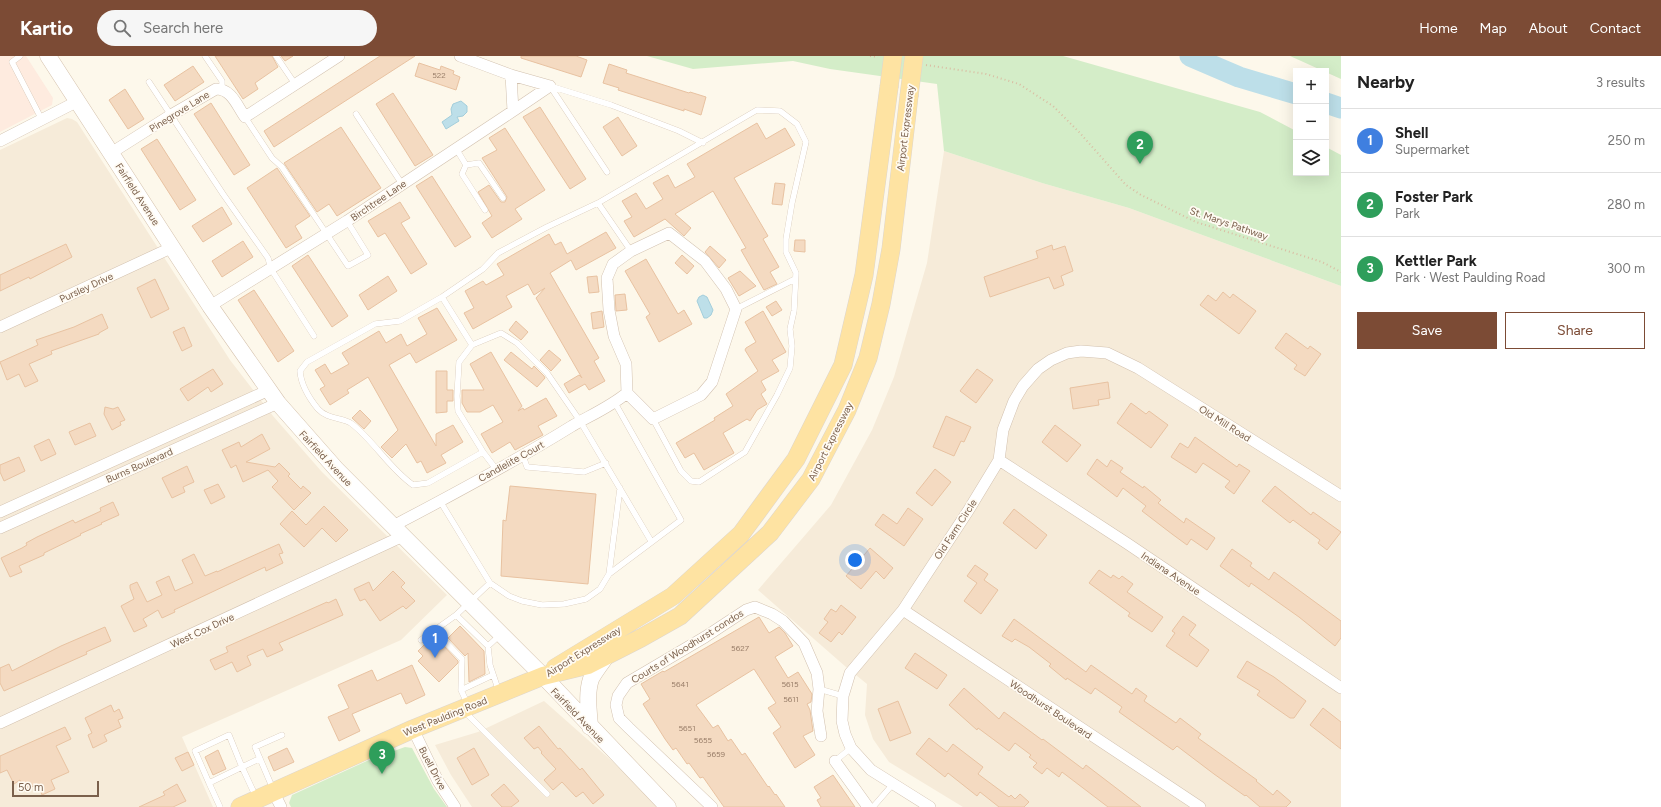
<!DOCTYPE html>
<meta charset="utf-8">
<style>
body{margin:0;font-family:Figtree,sans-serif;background:#f6f6f6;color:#222}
.controls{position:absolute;right:12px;top:12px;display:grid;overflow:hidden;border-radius:0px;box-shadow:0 4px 16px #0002}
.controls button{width:36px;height:36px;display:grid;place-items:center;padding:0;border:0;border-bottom:1px solid #e0e0e0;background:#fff;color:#222;font:20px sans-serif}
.scale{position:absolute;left:12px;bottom:10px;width:87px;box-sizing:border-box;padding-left:4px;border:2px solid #7b604c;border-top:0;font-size:11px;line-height:14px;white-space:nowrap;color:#7b604c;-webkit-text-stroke:3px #fffbf3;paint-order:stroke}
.you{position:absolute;left:855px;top:504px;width:14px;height:14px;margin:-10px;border:3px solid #fff;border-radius:50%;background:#1a73e8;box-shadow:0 0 0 6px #1a73e833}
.badge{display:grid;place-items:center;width:26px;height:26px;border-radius:50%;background:#7c4b35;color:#fff;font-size:13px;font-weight:700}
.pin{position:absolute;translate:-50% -33px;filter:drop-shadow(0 1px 2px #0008)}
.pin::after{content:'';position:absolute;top:21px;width:14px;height:12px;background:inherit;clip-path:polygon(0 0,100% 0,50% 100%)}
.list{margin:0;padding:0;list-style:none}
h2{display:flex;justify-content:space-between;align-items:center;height:52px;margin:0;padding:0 16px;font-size:17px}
h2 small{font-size:13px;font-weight:400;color:#767676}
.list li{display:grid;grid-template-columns:26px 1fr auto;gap:12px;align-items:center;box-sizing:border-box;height:64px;padding:0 16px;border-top:1px solid #e0e0e0}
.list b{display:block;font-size:15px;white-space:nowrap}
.list p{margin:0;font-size:13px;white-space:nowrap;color:#767676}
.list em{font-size:13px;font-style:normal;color:#767676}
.actions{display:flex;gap:8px;padding:12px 16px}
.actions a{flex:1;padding:9px 0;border:1px solid #7c4b35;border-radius:0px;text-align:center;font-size:14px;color:#7c4b35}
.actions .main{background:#7c4b35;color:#fff}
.icon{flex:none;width:22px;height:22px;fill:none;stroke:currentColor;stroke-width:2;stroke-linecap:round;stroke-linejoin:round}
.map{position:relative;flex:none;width:1341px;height:751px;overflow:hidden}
header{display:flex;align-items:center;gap:24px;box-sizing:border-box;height:56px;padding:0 20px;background:#7c4b35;color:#fff}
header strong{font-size:19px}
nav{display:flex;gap:22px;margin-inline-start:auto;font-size:14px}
.search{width:280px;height:36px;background:#f6f6f6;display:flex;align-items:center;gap:10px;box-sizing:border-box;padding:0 14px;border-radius:22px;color:#767676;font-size:15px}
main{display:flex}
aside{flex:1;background:#fff}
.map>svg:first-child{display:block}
</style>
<header>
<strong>Kartio</strong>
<div class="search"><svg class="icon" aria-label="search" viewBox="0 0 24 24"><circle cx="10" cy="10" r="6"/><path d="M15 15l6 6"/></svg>Search here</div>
<nav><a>Home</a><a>Map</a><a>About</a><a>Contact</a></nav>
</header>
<main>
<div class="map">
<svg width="1341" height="751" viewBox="0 0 1341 751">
<rect width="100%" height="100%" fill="#fdf8eb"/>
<path fill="#f6ebd9" d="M67,62l5,1 5,3 153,238 43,56 49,56 125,123 -46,45 -219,97 31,70h-213v-657z
M944,95l98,32 87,25 212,78v521h-378l-74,-45 -16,-23 -8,-24 2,-31 -21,-17 -88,-77 73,-85 41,-75 22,-53 33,-114z
M544,645l69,61 45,45h-186l-21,-32 -16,-30 43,-13z"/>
<path fill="#feebdf" d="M0,0h26l27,42 -1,7 -52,27z"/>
<path fill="#d4edc8" d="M647,0h416l197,56 36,19v42h30v-26l15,8v131l-212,-78 -87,-25 -98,-32 -7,-67 -107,-15 -37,-8 -100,8z
M1290,0h51v23z
M405,691l7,1 22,41 13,18h-156l-2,-4 3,-8 77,-35z"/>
<path fill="#bddfe9" stroke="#a3cedb" d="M461,45l6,5v6l-4,4 -6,1 2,4 -13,8 -4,-7 10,-7 -1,-6 2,-5z
M703,239l4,2 6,13 -2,5 -4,3h-3l-7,-17 2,-4z"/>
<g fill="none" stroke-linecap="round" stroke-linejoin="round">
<path stroke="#bddfe9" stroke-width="21" d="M1190,0l49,21 57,17
M1326,47l15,5"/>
</g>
<path fill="#f4dac1" stroke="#e8c2a1" d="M215,0h57l6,11 -23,16 3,6 -15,10z
M281,0h12l-8,5z
M380,0h35l-141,91 -10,-16z
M521,0h55l11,4 -6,17 -60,-19z
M419,7l21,7 1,-4 13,5 -1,3 7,3 -4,13 -41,-14z
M609,8l18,6 -1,3 63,20 1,-1 16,5 -5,18 -17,-6v2l-66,-21 1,-2 -16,-5z
M193,10l11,16 -29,19 -11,-16z
M125,33l19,30 -16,10 -19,-29z
M393,37l40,62 -18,11 -39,-62z
M211,47l39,62 -16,10 -40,-61z
M540,51l46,72 -16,10 -47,-72z
M618,61l19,29 -15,10 -19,-29z
M757,67l9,16 19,-11 10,17 -61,33 34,58 -5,3 16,28 -9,5 7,12 -13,6 -23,-40 5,-2 -33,-57 -38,23 16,14 -7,8 -19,-17 -31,18 -10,-16 8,-4 -10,-16 14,-8 10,16 17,-10 -10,-16 15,-8 7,13 20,-11 -8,-13z
M341,71l40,61 -44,28 -8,-12 -12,8 -33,-49z
M505,72l40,62 -30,19 7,10 -30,19 -10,-15 10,-7 -14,-24 11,-7 12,17h4l2,-5 -25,-39 15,-8 -8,-12z
M157,83l39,61 -16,10 -39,-61z
M277,112l33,48 -15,10 7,12 -16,10 -39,-60z
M432,120l39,61 -16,10 -39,-61z
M775,127l10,1 -3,21 -10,-1z
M400,146l10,16 -9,5 26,41 -16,10 -26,-41 -7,4 -10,-16z
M222,151l10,17 -29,18 -11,-16z
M606,176l10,16 -40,22 -5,-10 -21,13 49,85 -5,3 11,20 -16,9 -4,-6 -16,9 -5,-9 15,-9 3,3 -46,-80 9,-10 -11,7 -6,-11 -22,12 6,11 -39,22 -9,-16 10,-5 -9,-17 18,-10 3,4 18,-10 -7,-11 52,-30 6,11 6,-3 6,12z
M795,184h10v12l-11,-1z
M243,185l10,16 -31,20 -10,-16z
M66,188l6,13 -42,22 -1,-2 -29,14v-16z
M1052,189l1,5 12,-4 8,25 -12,5 3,9 -10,4 -5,-12 -59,20 -6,-20 54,-19 -2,-7z
M710,190l16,14 -7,8 -14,-16z
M308,199l40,61 -16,11 -40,-61z
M682,199l12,11 -7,8 -12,-11z
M646,203l32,55 6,-4 8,14 -33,18 -13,-25 4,-3 -25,-43z
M740,215l16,15 -17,10 -11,-18z
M388,220l9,15 -29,19 -9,-15z
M597,220l2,16 -10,1 -2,-16z
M155,223l14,30 -18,9 -14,-30z
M254,234l40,61 -16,11 -40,-62z
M1223,236l7,6 3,-4 23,17 -17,23 -39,-29 8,-10 8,6z
M625,238l2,16 -11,1 -1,-16z
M776,245l6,9 -10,6 -6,-9z
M437,252l20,32 -41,23 -6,-10 -21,12 47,81v-12l17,-9 10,17 -22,13 5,8 -19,10 -6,-12 -4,2 -11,-19 -14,14 -11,-11 17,-17 -30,-53 -21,13 2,3 -19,12 -10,-16 5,-3 -10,-16 10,-6 6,10 18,-10 -7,-11 37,-22 7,12 15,-9 6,12 20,-12 -9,-16z
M602,255l2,16 -11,2 -2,-16z
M763,255l23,41 -14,8 7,11 -18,10 5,9 -5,4 6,10 -10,6 -7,11 -3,-2 -24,14 11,20 -30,17 -10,-17 -9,5 -9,-15 39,-23 -1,-2 19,-12 -7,-12 32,-23 -13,-21 1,-2 10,-6 -11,-20z
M102,258l6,14 -9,5v1l-48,17 1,3 -23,10 9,17 -13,6 -6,-13 -12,6 -7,-18 38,-17 -2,-5 38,-13z
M516,265l12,11 -7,8 -12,-10z
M184,271l8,19 -10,5 -9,-19z
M1286,277l22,16 2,-3 11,8 -16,22 -11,-7 3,-4 -22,-17z
M549,294l12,10 -10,11 -11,-11z
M491,296l31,54 -4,5 5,-3 1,2 22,-12 11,18 -19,10 5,9 -28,15 -5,-8 -18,11 -11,-19 22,-12 -10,-17 -13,7h-13l-5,-9v-13h22l-14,-26z
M511,296l21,17 2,-3 10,10 1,2 -8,9 -33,-27z
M213,313l10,15 -12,8 -3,-5 -20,14 -8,-12z
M977,313l16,11 -17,23 -16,-12z
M436,315h11v19h6v11h-6v11l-11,1z
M1108,326l2,16 -12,2 1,5 -26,4 -3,-21z
M1131,347l15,11 3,-3 19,14 -17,23 -34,-25z
M105,351l8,2 5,-2 7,13 -5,2 1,3 -9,5 -8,-16z
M360,354l11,11 -7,8 -12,-11z
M946,360l25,11 -7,15 -3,-1 -7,15 -21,-9z
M90,367l6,13 -21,9 -6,-13z
M1055,369l26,20 -14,17 -25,-20z
M262,378l8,15 -24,13 29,5 4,-4 11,11 -2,2 13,13 2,-3 8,7 -17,17 -22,-23 6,-6 -10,-11 -25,12 -7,-17 -5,3 -9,-18 17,-8 2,5z
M1195,381l42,30 2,-3 11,7 -16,23 -9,-7 5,-6 -27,-18 -7,10 -25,-16 9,-14 8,5z
M49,383l7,15 -15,7 -7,-15z
M19,401l6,14 -21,10 -4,-9v-7z
M1097,403l10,8 4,-7 12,8 -3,4 23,16 1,-2 17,14 -3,3 26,20 2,-5 29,20 -8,12 -16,-11 -4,6 -15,-11 -30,-23 4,-5 -23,-18 -6,9 -30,-23z
M187,410l7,16 -11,5 2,5 -13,6 -10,-20z
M935,413l16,13 -19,24 -16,-13z
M218,428l7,13 -14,7 -7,-14z
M510,430l86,8 -8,90 -87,-8 2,-56 3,1z
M1275,430l36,29 2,-3 28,20 -14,18 -9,-7 2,-3 -27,-20 -3,3 -28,-22z
M113,446l6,13 -18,8 1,1 -22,10 1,1 -37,18v2l-25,11 3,6 -12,5 -9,-19 21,-10 5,-3 -1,-2 11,-6 36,-17 2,3 26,-12 -1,-3z
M324,450l24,24 -12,12 -14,-14 -18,19 -24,-23 12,-13 14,14z
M908,452l15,11 -19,27 -29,-21 8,-11 14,10z
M1014,453l33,26 -11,14 -33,-26z
M279,488l4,9 -4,1 4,9 -17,8 -1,-4 -91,43 1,2 -13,6 -4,-8 -15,9 4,7 -13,6 -13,-26 13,-7 -4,-11v-3l7,-3 10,20 15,-7 -6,-13 13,-6 6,15 18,-8 -11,-23 12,-6 11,22 12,-5v1z
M870,492l23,20 -9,11 -8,-8 -15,18 -15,-13z
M1232,493l20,14 -2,3 19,14 5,-8 67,49v17l-6,8 -36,-29 -48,-34 -2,4 -29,-21z
M975,509l13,9 -4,6 14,10 -17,24 -17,-13 13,-18 -10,-7z
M1099,514l12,8 2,-3 6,4 3,-3 11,8 -6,8 36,25 -11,15 -24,-16 2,-3 -41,-30z
M393,515l12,12 -4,4 14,14 -9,8 -3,-3 -23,15 -15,-22 -5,2 -6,-12 15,-7 4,9z
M336,543l7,16 -64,28 4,7 -16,7 -4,-8 -16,7 4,9 -14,7 -5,-10 -17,8 -5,-10 18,-8 -2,-5 101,-45 1,1z
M841,549l15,12 -14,18 -3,-3 -8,10 -12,-9 9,-11 -4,-3 7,-10 5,3z
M1183,560l13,9 -7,10 20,15 -12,17 -31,-21 9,-13 -3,-2z
M759,561l10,16 10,-6 6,6 8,13 -18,11 13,21 10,-6 14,22 -1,8 -4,2 3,6 3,21 -10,5 12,19 -20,13 -22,-35 8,-6 -13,-19 8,-5 -22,-34 -58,36 17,23 5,-3 10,16 3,-2 11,16 3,-2 23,34 1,-1 6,9 1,-1 9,13h-61l-21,-30 -3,1 -11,-15 -2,1 -11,-16 -3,2 -8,-11 -22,-35 7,-5 -9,-15 22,-13 1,1z
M1014,563l72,53 5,-7 41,29 4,-6 11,8 -3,5 32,22 4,-5 21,16 -3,4 59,42 -1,1 17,14 4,-5 14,12 -5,5h-26l-14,-12 -1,1 -31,-22 -37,-28 -4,4 -54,-38 3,-5 -27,-19 -4,6 -24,-16 -1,2 -17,-14 2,-2 -22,-17 -14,-8 -3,3 -10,-6z
M460,570l24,25 1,23 -16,8 -1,-29 -3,3 -17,-18z
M105,571l6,14 -25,11 1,2 -83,37 -4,-8v-15l9,-4 3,7 49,-25z
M430,583l9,8 3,-3 16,17v2l-19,19 -21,-21 5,-5 -5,-5z
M915,597l32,22 -10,14 -32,-21z
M1247,605l27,16 32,24 -12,17h-4l-33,-23 3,-4 -23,-14z
M412,609l13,30 -19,9 -5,-11 -49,21 8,17 -21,10 -11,-24 21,-9 -11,-23 34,-15 5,11z
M964,632l35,31 5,-7 38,28 1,-1 40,30 3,-4 55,42h-33l-46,-35 -3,5 -12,-9 -5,6 -9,-7 4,-4 -8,-6 2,-2 -16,-12 -6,8 -31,-23 -1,2 -28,-25z
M898,645l13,32 -21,8 -12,-32z
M111,649l3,7 5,-3 4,9 -5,2 3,7 -17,8 3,6 -14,7 -5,-13 4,-2 -7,-15z
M1323,652l18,14v27l-31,-24z
M539,670l19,23 2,-1 20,22 2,-2 22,27 -11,9 -10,-12 -7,5 -14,-15 -9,8 -9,-10 12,-11 -15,-16 1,-1 -4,-5 -4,2 -10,-11z
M65,671l6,12 -15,7 13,26 -18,8 4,9 -13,6 -4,-11 -13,6 -5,-10 -6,4 -7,-14 -7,3v-17z
M929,682l18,14 6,-8 30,23 -5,7 31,23 2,-2 4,4 5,-5 9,8 -5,5h-25l-19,-15 -3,4 -29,-23 -3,4 -29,-23z
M287,692l7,14 -20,9 -6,-14z
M474,692l15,27 -17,10 -15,-27z
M218,694l8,19 -13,6 -8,-18z
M188,696l6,13 -12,6 -7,-13z
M833,719l22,32h-34l-4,-7 4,-2 -7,-11z
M177,728l9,17 -13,6h-34l26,-12 -2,-3z
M504,728l15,17 -8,6h-9l-11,-12z"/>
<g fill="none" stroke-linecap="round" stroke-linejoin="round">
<g stroke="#d2c1af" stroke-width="6">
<path id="lane" d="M20,0l-8,6 30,58
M205,0l17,25v8
M276,0l19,28
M149,26l74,112 45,64 3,11 43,67
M550,30l61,19 68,26 24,12
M550,30l57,86
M356,58l46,70
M245,61l27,41 10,9 66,99 20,-11 -21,-34
M457,94l9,15 -4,9 23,36
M466,109l13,-2 24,35
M598,147l33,48
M442,241l30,48
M736,253l59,-30
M483,396l-25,-41 -1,-15 2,-34 13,-17 29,-12 16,10 30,30 33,48 71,120
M523,400l4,11 57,5 22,-9
M496,413l-13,-17 -55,31 -15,2c-24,-17 -39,-44 -61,-61 -9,-7 -24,-4 -34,-15 -9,-11 -17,-24 -18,-38l7,-9 68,-38 25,-3 42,-24 41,-28 15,-16 49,-26 51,-24 159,-93 23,1 17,13 9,18 -14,61 -6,36v13l10,21 -2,38 -4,18 2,17 -2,22 -13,27 -32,57 -46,30 -8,-1 -10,-10 -28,-52
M440,445l50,82 19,13 13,5 20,4 22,-1 22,-5 14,-10 9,-15 72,-54 -66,-117
M609,518l11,-86
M434,574l28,29 -1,31 7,15
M421,584l35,-25
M488,590l-32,-31 34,-32
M819,633l24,7
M461,634l32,-15
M499,636l-9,-27 -2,-19 12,-11
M464,655l83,83
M835,705l16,-13
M209,727l11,24
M273,733l-18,-42 27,-12
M256,741l-14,-30 -33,16 -14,-32 34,-16 13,32 17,-8
M873,751l20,-23"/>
</g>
<g stroke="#d2c1af" stroke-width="12">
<path id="street" d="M460,0l51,19 39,11
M513,55l37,-25
M0,85l78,-40
M111,97l60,-38 45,-26c16,0 21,17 29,28l94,-61
M210,250l137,-85 166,-110 -2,-36
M0,271l173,-80
M999,404l129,84 213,144
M0,456l269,-122
M393,470c61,-32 121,-64 179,-100 19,-11 38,-19 55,-33l-1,-29 -12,-28 -5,-26 -2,-32 6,-14 18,-13 38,-18 36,28 21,28 10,20 -24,73 -11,13 -48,24 -26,-26
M0,472l278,-125
M903,554l297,197
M0,667l403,-187
M413,673l25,52 17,26
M835,705l33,46
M273,735l8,16
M712,751l-83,-79 -10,-10 -3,-13 2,-9 9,-13 78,-46 41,-27 9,-3 17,7 11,7 21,22 13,30 2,16 -2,22 4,25
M930,751l-59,-37 -20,-22 -6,-14 -3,-13 1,-25 7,-23 53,-63 65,-99 31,-51 4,-30 11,-29 9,-15 15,-17 13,-9 16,-7 14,-2 26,2 31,15 203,128"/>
</g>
<g stroke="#d5c2ad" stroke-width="17">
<path id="secondary" d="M48,0l162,250 68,97 59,67 206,206 125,131
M590,671c-1,-16 -4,-33 1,-48 4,-8 11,-16 16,-24"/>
</g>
<g stroke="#ddd6d0" stroke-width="19">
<path id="primary" d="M555,612l118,-72 68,-62 55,-75 47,-94 21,-90 25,-188
M240,751l173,-78 130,-53 45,-11 53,-27 39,-22 90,-83 41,-54 36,-69 21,-52 13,-54 10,-55 18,-153"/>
</g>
<path stroke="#dabda3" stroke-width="2" stroke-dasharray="1 3" stroke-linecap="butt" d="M870,0l8,1
M926,9l60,9 33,10 34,22 26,26 47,53 15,10 55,27 126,40 19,10"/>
<use href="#lane" stroke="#fff" stroke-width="5.5"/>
<use href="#street" stroke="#fff" stroke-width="11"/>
<use href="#secondary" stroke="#fff" stroke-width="16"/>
<use href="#primary" stroke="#fee3a2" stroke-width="18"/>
<g stroke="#ddd6d0" stroke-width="19" stroke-linecap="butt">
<path id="primary-bridge" d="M889,31l4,-31
M909,40l5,-40"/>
</g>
<use href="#primary-bridge" stroke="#fee3a2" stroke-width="18"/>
</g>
<g text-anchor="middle" stroke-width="3.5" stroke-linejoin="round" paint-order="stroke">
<g font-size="8" fill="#997e69">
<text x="439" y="22">522</text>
<text x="740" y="595">5627</text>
<text x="680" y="631">5641</text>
<text x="790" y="631">5615</text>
<text x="791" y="646">5611</text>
<text x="687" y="675">5651</text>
<text x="703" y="687">5655</text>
<text x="716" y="701">5659</text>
</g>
<g font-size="10" fill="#7b604c" stroke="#fffbf3">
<text transform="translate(179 55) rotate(-32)" y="4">Pinegrove Lane</text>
<text transform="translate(905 72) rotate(-83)" y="4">Airport Expressway</text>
<text transform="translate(138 138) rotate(57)" y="4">Fairfield Avenue</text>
<text transform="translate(378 144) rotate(-34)" y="4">Birchtree Lane</text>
<text transform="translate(1229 167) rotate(19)" y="4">St. Marys Pathway</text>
<text transform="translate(86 231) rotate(-25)" y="4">Pursley Drive</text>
<text transform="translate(1225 367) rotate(32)" y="4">Old Mill Road</text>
<text transform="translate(830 385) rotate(-63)" y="4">Airport Expressway</text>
<text transform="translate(326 402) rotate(47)" y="4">Fairfield Avenue</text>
<text transform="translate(511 405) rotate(-29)" y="4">Candlelite Court</text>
<text transform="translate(139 409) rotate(-24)" y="4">Burns Boulevard</text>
<text transform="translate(955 473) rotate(-57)" y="4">Old Farm Circle</text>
<text transform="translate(1171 517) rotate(34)" y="4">Indiana Avenue</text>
<text transform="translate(202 574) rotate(-25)" y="4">West Cox Drive</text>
<text transform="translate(687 590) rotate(-32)" y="4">Courts of Woodhurst condos</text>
<text transform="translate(583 595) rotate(-32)" y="4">Airport Expressway</text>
<text transform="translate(1051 653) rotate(34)" y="4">Woodhurst Boulevard</text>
<text transform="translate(578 659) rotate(46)" y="4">Fairfield Avenue</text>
<text transform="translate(445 660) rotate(-22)" y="4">West Paulding Road</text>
<text transform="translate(433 712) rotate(62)" y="4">Buell Drive</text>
</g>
</g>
</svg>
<div class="controls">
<button>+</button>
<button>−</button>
<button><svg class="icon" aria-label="layers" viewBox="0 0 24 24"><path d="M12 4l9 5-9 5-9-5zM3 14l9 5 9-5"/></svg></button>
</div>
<div class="scale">50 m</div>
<div class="you"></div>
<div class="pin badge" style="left:435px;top:602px;background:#3f7fe0">1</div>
<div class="pin badge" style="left:1140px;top:108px;background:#2e9e5b">2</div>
<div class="pin badge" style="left:382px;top:718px;background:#2e9e5b">3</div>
</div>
<aside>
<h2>Nearby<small>3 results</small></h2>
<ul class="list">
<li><span class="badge" style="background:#3f7fe0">1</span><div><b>Shell</b><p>Supermarket</p></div><em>250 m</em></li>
<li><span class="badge" style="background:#2e9e5b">2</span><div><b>Foster Park</b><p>Park</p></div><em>280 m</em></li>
<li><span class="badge" style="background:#2e9e5b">3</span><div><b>Kettler Park</b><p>Park · West Paulding Road</p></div><em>300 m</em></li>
</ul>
<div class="actions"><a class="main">Save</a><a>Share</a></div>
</aside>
</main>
